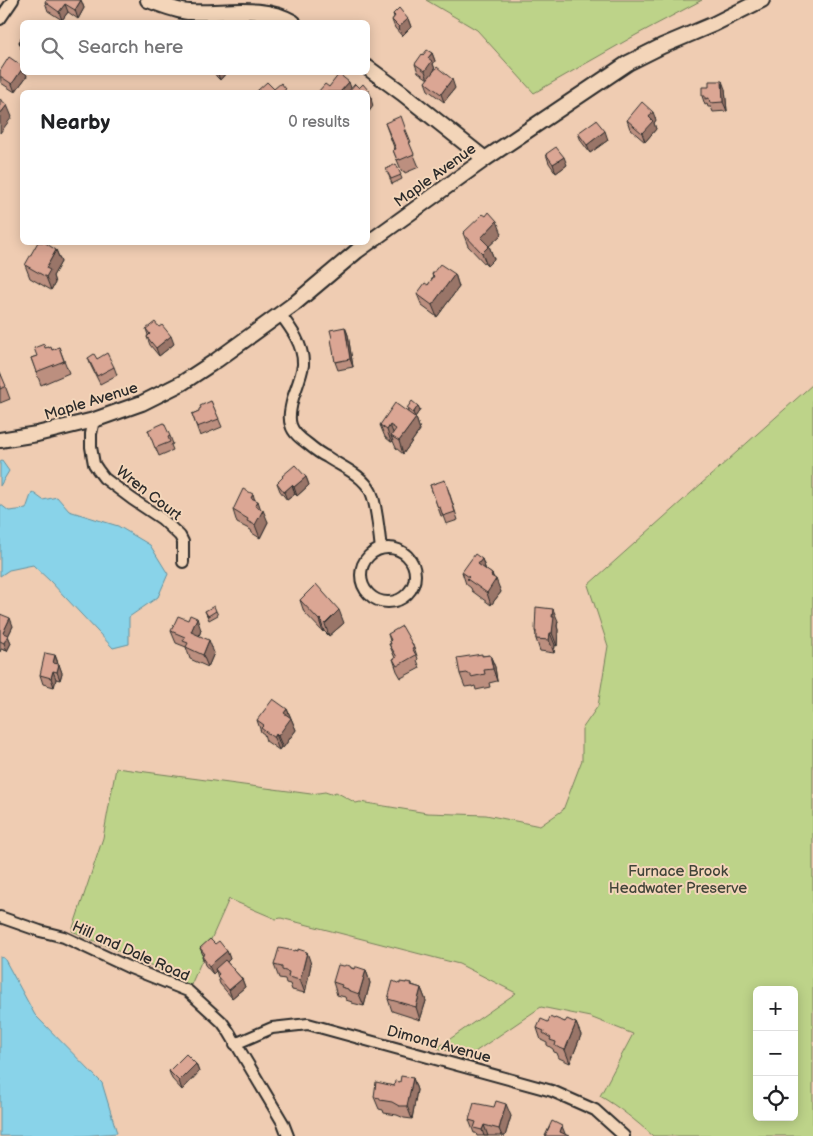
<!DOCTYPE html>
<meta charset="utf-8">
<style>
body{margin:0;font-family:"Balsamiq Sans",sans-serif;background:#f6f6f6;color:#202124}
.controls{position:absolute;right:15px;bottom:15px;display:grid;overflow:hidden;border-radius:8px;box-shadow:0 2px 12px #0003}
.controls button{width:45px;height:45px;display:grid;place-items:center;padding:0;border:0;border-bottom:1px solid #e0e0e0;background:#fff;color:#202124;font:25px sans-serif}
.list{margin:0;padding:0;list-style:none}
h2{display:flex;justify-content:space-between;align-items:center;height:65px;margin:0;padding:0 20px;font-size:21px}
h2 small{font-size:16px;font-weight:400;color:#757577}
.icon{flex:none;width:28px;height:28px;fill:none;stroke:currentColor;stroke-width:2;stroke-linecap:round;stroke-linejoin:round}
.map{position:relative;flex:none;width:813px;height:1136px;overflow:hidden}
.search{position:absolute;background:#fff;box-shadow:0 2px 12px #0003;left:20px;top:20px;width:350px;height:55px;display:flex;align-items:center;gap:12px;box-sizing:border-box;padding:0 18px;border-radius:8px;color:#757577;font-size:19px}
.panel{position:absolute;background:#fff;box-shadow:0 2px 12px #0003;left:20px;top:90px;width:350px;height:155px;border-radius:8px}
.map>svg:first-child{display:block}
</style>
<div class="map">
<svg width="813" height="1136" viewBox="0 0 813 1136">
<rect width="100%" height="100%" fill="#efccb2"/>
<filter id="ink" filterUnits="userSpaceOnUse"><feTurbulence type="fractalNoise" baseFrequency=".02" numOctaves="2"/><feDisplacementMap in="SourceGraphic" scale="10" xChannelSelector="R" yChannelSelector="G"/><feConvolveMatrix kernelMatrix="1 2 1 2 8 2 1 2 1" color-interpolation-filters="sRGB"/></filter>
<g filter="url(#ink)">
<path fill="#bdd389" stroke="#747f5a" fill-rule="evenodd" d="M426,0h276l-66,35 -102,58 -57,-63z
M813,384v752h-160c-17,-15 -34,-29 -53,-40l33,-62 -43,-17 -49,-10 -72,49 -32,-8 79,-55 -57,-29 -178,-46 -5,1 -47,-20 -39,88 -26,-16 -92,-40 31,-93 13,-70 195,26 14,-2 6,2 5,-2 20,11 4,-1 67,11 59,2 54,11 23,-16 19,-50v-31l16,-23 10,-60 -20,-61zM757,990h37v127h-37z"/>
<path fill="#89d3e9" stroke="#63909d" d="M2,461l7,10 -9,15v-24z
M32,492l11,8 14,-3 12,14 49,15 32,19 18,29 -10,23 -29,20v27l-16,4 -63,-67 -17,-16 -24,5 -9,6v-72l9,7 17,-2z
M0,957l4,1 31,57 67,68 15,50 -34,3h-83z"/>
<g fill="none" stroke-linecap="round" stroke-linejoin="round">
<g stroke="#2b2b2b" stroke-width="14">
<path id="street" d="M0,19l13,-19
M280,314c11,14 24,32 23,51 -1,9 -7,24 -10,33 -2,8 -5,19 -2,27 2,8 10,14 17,19 6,5 12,10 19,13 15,10 36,18 44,35 6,13 8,42 10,57
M94,420l-3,14v13l3,17 4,6 6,8 28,21 30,20 18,17 3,6v20
M361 575a27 27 0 1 1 54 0a27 27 0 1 1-54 0Z
M0,917l40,14 24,6 64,30 60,24 34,31 7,10 54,91 5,13
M235,1044l37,-16 36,-4 244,67 43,19 29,26"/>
</g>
<g stroke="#2b2b2b" stroke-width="18">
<path id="secondary" d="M148,0c12,4 30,12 42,12 34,2 71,-8 103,10
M368,68l34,25 83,66
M0,440l37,-6 57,-14 48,-17 40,-20 35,-23 77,-56 63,-53 128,-92 143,-96 34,-17 52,-22 48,-24"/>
</g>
<use href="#street" stroke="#f3d5b9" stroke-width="10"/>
<use href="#secondary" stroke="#f3d5b9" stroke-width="14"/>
</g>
<path fill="#bc8f7f" stroke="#2b2b2b" d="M81,0l3,8 -6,11 -10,-7 -6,8 -14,-9 -3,-9z
M393,14l15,5 3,8 -9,9 -7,-8 -3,-8 2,-3z
M22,37v14l-3,-9z
M432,53l3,8 -2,3 2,5 20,19 -11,14 -16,-12 -3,-8 3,-3 -10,-7 -3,-8 8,-9z
M0,71l25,1 2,4 -12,16 -14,-9z
M215,72h12l-7,8 -4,-4z
M725,89l2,22 -14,1 -2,-5h-3l-1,-3 -2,1 -3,-9z
M627,120h29l-2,3 2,6 -11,13 -15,-13z
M385,123l21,7 5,12 -2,1 10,24 -14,6 -1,-2 -2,1 -9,-22h2z
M578,133l30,7 -18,13 -9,-12z
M546,154l21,11 -11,8 -7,-10z
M396,164l6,15 -10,5 -4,-11z
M463,233l39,1 -13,12 5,13 -7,7 -19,-20z
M56,250l5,12 -8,14 2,7 -4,7 -21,-12 -5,-13z
M432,274h23l4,13 -22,30 -15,-11 -5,-12 11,-9 5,-7z
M345,327l3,8 5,32 -15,3 -3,-8 -3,-24z
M146,329l28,15 -15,12 -9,-11 -3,-8 1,-2z
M59,347l10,26 -28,12 -10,-27 6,-2 8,-8 7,2z
M88,358l9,1 17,8 3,8 -17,9 -9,-18z
M0,372l10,27 -10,4z
M211,401l11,26 -22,9 -8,-22 7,-3z
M418,406l2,4 -5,7 1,1 4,12 -17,24 -7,-6 -3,-7 -2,1 -6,-5 -5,-12 28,-13 -1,-4z
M148,430l22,6 3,8 -2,1 2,5 -14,6z
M306,477l3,8 -12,11 -2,-2 -8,6 -7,-9 -3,-8z
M430,485l18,4 10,31 -12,4 -3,-8h-2z
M255,500l13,22 -8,16 -8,-5 -1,-3 -14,-7 -4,-13z
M482,559l4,11 6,4 9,18 -10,13 -19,-14 -1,-3 -5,-4 -4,-12z
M300,600l44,23 -15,13 -5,-5 -1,1 -19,-20z
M205,611h11l2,4 -9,5z
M0,614l13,12 -5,10 3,7 -4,8 -6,-2 -1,3z
M558,621l-1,5 1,4 -1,16 -2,-1 -1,8 -14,-2 -4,-12v-5l-1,-3z
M201,630l-2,6 15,17 -6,14 -18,-8 -4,-12 -10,-4 -5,-12z
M388,634l26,13 4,12 -1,1 3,8 -19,10 -4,-7 -4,-12 2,-1 -6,-14h2l-1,-3z
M55,655l7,18 -2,7 -4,-1 -2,8 -11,-3 -3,-9z
M490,655l5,12 2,14 -8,2 1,4 -14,3 -1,-4 -3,1v-1l-7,1 -5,-13 22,-18z
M287,709l9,21 -13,18 -2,-1 -2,3 -13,-9 -2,-7 -3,-2 -4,-12z
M215,944l12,7 3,8 -3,3 15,17 3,8 -13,11 -12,-14 -4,-13 -3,3 -8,-9 -3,-9 1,-1 -3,-7z
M311,964l-6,29 -13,-3 -2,-6 -4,-1 -1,-4 -6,-1 -5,-13z
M351,968l15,2 4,13 -6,23 -12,-3v-1l-6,-2 -1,-3 -8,-2 -4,-13z
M406,983h6v2l9,3 5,13 -6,19 -28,-9 -4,-12 12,-15z
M554,1019l11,3 11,1 5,12 -11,28 -11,-5 -2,-5 -3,-1 -1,-3 -6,-4v-2l-6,-3 -4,-12z
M196,1064l3,8 -17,18 -10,-11 -3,-8z
M413,1078l4,12 -5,29 -8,-1 -7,-3 -13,-2 -1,-3 -4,-1 -5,-12 26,-15z
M511,1116l-6,20h-28l-1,-3h-2l-5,-13z"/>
<path fill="#997468" stroke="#2b2b2b" d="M81,0l3,8 -6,11 -3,-9z
M65,4l3,8 -6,8 -3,-8z
M408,19l3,8 -9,9 -3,-9z
M432,53l3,8 -2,3 2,5 -7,11 -3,-9 3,-13z
M22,69v3h3l2,4 -12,16 -3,-8z
M217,72h10l-7,8z
M452,79l3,9 -11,14 -3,-8z
M722,81l3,8 2,22 -4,-9z
M349,82l3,9 -2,1h-10z
M368,90l4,8 -1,1 2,7 -5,7v-21h-2z
M7,105l5,12 -12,16v-19z
M653,112l3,8 -2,3 2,6 -11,13 -3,-9 7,-16z
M605,131l3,9 -18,13 -3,-8z
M564,157l3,8 -11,8 -3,-9z
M497,221l5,13 -17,16 -4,-12z
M489,246l5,13 -7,7 -5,-13z
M56,250l5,12 -8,14 2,7 -4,7 -5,-13v-9z
M455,274l4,13 -22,30 -5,-12z
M345,327l3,8 5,32 -3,-8z
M171,336l3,8 -15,12 -3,-8z
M418,406l2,4 -5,7 -2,-4z
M416,418l4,12 -17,24 -4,-13z
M390,425l5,13 -4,-2 2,5 -2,1 -4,-12z
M306,477l3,8 -12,11 -3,-9z
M292,485l3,9 -8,6 -3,-8z
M253,494l3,10 2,-3 4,12 1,-3 5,12 -8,16 -5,-13 -4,-27z
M482,559l4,12 -8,-7z
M492,574l3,8 1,-3 5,13 -10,13 -4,-12z
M553,609l5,12 -1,5 1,4 -1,16 -5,-13z
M339,610l5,13 -15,13 -4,-12z
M10,618l3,8 -5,10 3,7 -4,8 -3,-8 -1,-10z
M197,618l4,12 -5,15 -5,-13z
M320,619l4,12 -1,1 -4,-12z
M550,633l5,12 -1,8 -5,-13z
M209,640l5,13 -6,14 -5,-12z
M55,655l3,9 -2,7 -3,-8z
M490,655l5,12 2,14 -4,-12z
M59,664l3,9 -2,7 -3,-8z
M53,671l3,8 -2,8 -3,-9z
M287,709l9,21 -13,18 -5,-12 6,-23z
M276,734l5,13 -2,3 -5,-12z
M227,951l3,8 -13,12 -2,-2 1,2 -3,3 -4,-8z
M307,952l4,12 -6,29 -5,-13z
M366,970l4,13 -6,23 -5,-12z
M242,979l3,8 -13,11 -3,-8z
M421,988l5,13 -6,19 -4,-13z
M576,1023l5,12 -11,28 -5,-13z
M196,1064l3,8 -17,18 -3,-9z
M413,1078l4,12 -5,29 -5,-13z
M506,1104l5,12 -6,20h-3l-3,-7z
M484,1125l4,11h-4l-2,-6z
M562,1126l4,10 -6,-4z"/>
<path fill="#dba694" stroke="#2b2b2b" d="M46,0h35l-6,10 -10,-6 -6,8 -14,-10z
M399,8l9,11 -9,8 -7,-7 3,-4 -2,-2z
M22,37v8l-3,-3z
M427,50l5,3 -4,5 4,3 -7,10 -10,-7 7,-10 1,1z
M9,57l13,9v3l-10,15 -12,-8v-5z
M437,67l15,12 -11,15 -16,-12z
M339,74l10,8 -9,10h-22l7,-8 4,3z
M709,81h13l1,21 -13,1 -1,-5 -4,1v-3h-3v-9h7z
M267,82l7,7 7,-6 5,6 -4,3h-24l-1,-1z
M355,84l4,4 4,-4 5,6 -2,2h-18z
M0,99l7,6 -7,9z
M642,102l11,10 -4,5 4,4 -11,12 -15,-13z
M401,116l5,14h-2l10,24 -14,6v-1l-3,1 -4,-10 3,-1 -11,-26z
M596,120l9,11 -18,14 -9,-12z
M556,147l8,10 -11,7 -7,-10z
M396,164l5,11 -10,4 -5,-10z
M489,212l8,9 -16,17 8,8 -7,7 -19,-20 20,-19 3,2z
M38,242h6l12,8 -10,18 4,2 -4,7 -21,-12z
M440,264l15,10 -23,31 -15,-11 8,-11 3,2 6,-9 -2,-2z
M155,322l4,5 3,-2 9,11 -15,12 -9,-11 3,-3 -4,-5z
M345,327l5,32 -15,3 -4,-23 1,-1 -2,-8z
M44,344l1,4 4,-1v1l2,-1 1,3 7,-3 5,14 -28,11 -5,-14 6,-2 -3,-8z
M107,353l7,14 -17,9 -9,-18 6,-4 3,5z
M0,372l6,14 -6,3z
M211,401l8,18 -22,8 -5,-13 7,-3v-2l2,-1 -1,-2z
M412,401l6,5 -5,7 -6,-5z
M395,403l21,15 -17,23 -8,-5 5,-7 -6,-4 -3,5 -7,-5z
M164,423l6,13 -2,1 2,5 -15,6 -7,-18z
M295,465l11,12 -12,10 -2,-2 -8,7 -7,-9 6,-6 -1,-1z
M445,480l10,32 -12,4 -3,-9 -2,1 -8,-23z
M243,489l10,5 -2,4 7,3 -3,5 8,4 -8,15 -8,-4 1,-2 -15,-9z
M475,554l7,5 -4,5 14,10 -1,2 5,3 -9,14 -20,-14 2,-2 -7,-5z
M316,584l23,26 -14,14 -5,-5 -1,1 -19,-20z
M214,606l2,5 -8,5 -3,-5z
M536,607l17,2 -1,8h2l-2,16h-2l-1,7 -13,-1v-8h-1z
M0,614l10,4 -7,15 5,2 -4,8 -4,-2z
M190,615l7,3 -6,14 18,8 -6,15 -17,-8 2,-4 -5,-2 2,-4 -14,-6 7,-15 10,4z
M402,626l12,21 -2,1 4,7 -19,11 -4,-7 4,-2 -8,-13h2l-1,-3 1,-1 -3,-6z
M45,653l10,2 -2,8 6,1 -2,8 -4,-1 -2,7 -11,-3z
M482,654v2l8,-1 3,14 -9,1 1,4 -14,3v-3h-3l-1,-1 -7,1 -3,-16z
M273,699l14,10 -3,4 7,5 -13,18 -2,-2 -2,4 -13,-10 3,-3 -7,-5z
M210,939l5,5 4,-3 8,10 -18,15 -7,-10 3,-2 -5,-6z
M279,948l16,3v-1l3,1v-2l9,3 -7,28 -12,-3 1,-5 -7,-2v-3l-8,-2z
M225,960l17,19 -13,11 -12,-14 2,-2 -4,-5z
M338,965l6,1 2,-1 4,1 1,2 3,1 1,-2h2l9,3 -7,24 -11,-4v-1l-7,-2 1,-2 -9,-3z
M393,981l7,3v-2l6,1v-1l6,1 -1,2 10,3 -5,19 -28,-8z
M550,1017l4,2 1,-1 10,4 2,-3 9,4 -11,27 -10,-4 1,-4 -6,-2 1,-2 -8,-5 1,-2 -7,-3 4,-9 7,3z
M186,1054l10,10 -17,17 -10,-10z
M401,1076l12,2 -6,28h-8l-7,-4 -12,-2v-2l-6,-1 2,-15 18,4 1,-5 5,1z
M496,1101l10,3 -7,25 -15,-4 -2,5 -8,-2 2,-6 -7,-2 5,-17 20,4z
M552,1121l10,5 -2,6 9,4h-24z"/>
</g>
<g text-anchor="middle" stroke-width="4" stroke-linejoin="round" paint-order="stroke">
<g font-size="15" fill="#2b2b2b" stroke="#f3d5b9">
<text transform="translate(435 175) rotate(-36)" y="5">Maple Avenue</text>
<text transform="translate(91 401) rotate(-17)" y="5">Maple Avenue</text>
<text transform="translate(149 493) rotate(38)" y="5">Wren Court</text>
<text transform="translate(131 951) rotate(24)" y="5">Hill and Dale Road</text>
<text transform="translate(439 1044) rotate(15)" y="5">Dimond Avenue</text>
</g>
<g font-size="15" fill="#414439" stroke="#f3d5b9">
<text x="678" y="876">Furnace Brook<tspan x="678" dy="17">Headwater Preserve</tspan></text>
</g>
</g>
</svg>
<div class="controls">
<button>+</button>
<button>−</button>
<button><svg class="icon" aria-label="locate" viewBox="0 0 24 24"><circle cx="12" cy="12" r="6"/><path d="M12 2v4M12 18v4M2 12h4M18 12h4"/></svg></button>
</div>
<div class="search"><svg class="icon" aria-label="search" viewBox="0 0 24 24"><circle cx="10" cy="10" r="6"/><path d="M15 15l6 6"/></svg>Search here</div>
<section class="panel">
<h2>Nearby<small>0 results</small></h2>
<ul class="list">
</ul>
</section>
</div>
